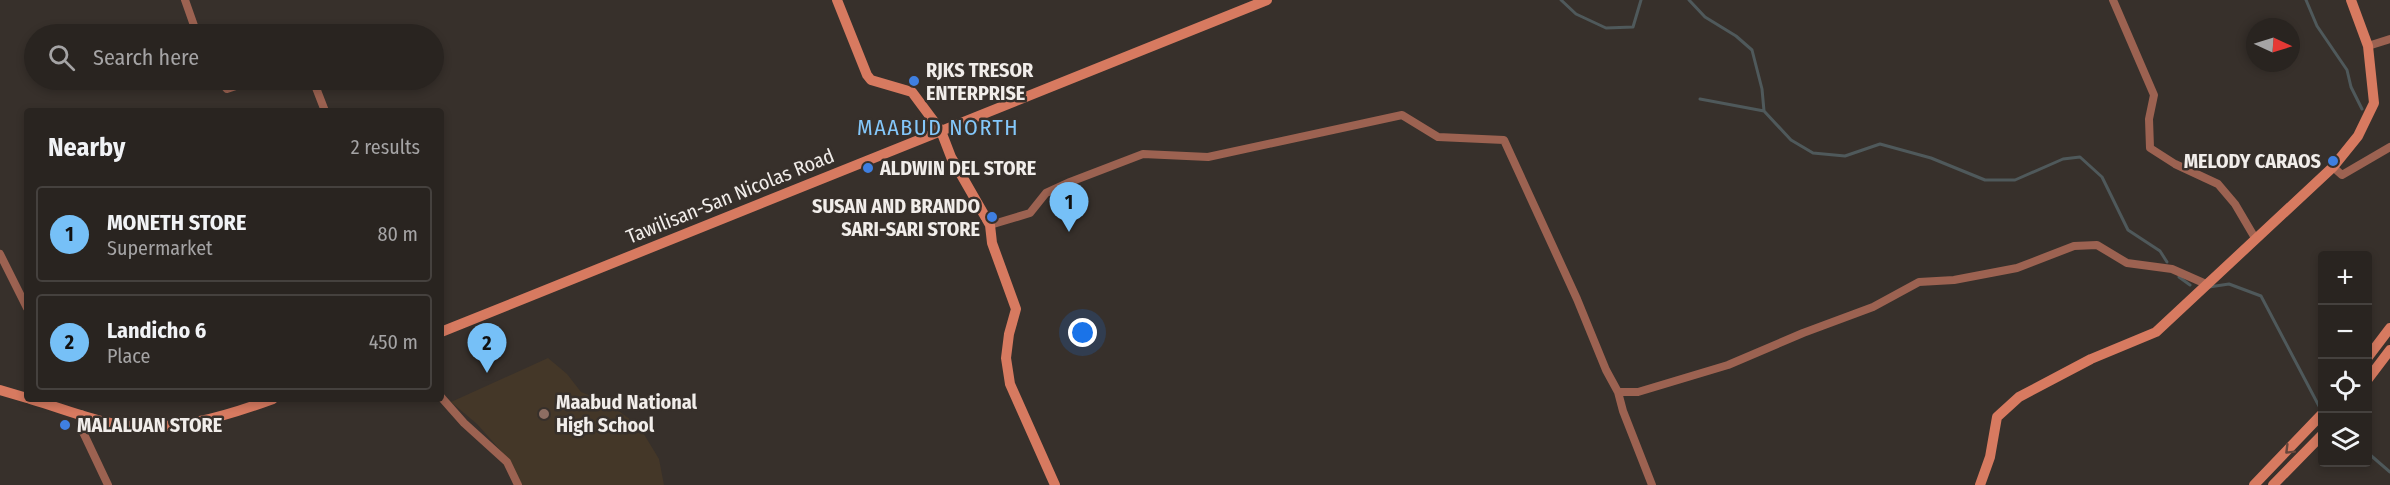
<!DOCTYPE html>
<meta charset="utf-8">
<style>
body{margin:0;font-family:"Fira Sans Condensed",sans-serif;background:#312c29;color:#f1f3f6}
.controls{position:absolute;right:18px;bottom:18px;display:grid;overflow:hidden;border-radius:6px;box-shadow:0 3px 9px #0003}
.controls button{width:54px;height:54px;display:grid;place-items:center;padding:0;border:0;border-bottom:2px solid #45413e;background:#292420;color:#f1f3f6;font:30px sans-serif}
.compass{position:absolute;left:2246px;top:18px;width:54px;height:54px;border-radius:50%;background:#292420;box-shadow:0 3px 9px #0003;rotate:94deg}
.you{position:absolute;left:1083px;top:333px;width:21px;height:21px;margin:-15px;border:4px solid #fff;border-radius:50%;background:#1a73e8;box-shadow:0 0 0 9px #1a73e833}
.badge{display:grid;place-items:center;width:39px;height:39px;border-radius:50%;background:#76c0f7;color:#111;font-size:20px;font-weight:700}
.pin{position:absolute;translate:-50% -50px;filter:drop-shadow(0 2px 3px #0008)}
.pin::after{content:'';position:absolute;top:32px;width:21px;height:18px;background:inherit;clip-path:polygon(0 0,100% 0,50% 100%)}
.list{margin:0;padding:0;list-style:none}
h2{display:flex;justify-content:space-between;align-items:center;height:78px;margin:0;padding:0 24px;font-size:26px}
h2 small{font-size:20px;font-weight:400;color:#a5a4a5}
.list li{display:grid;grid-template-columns:39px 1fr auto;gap:18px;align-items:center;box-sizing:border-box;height:96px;margin:0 12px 12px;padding:0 12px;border:2px solid #45413e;border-radius:6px}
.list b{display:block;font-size:22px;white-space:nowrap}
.list p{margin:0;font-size:20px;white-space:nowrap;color:#a5a4a5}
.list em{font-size:20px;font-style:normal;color:#a5a4a5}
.icon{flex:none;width:33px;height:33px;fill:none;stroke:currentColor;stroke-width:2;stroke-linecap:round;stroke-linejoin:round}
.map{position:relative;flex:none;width:2390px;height:485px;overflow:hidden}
.search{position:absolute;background:#292420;box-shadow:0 3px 9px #0003;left:24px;top:24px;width:420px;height:66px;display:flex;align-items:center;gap:15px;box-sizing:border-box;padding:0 21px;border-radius:33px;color:#a5a4a5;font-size:22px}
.panel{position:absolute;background:#292420;box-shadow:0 3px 9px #0003;left:24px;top:108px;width:420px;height:294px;border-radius:6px}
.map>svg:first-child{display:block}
</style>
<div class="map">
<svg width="2390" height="485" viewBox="0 0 2390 485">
<rect width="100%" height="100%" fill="#37302b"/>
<path fill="#443728" d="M548,358l19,16 14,18 27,11 31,23 20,33 5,26h-142l-13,-25 -32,-36 -26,-22z"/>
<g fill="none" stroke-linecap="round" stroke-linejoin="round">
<path stroke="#4f595b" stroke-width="3" d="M1561,0l15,14 30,14 27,-1 8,-27
M1689,0l16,17 31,19 16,14 10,39 2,22 27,29 22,13 32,3 35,-12 51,14 54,22h30l48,-21 17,-2 22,20 26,53 32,21 7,11
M2306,0l11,26 30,44 4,17 11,22
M1700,99l64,12
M2179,277l11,8
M2209,287l20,-3 32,12 59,112
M2368,453l22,19"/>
<path stroke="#9c6251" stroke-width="8" d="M185,0l12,34
M2113,0l41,95 -5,24 1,29 25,16 43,20 17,20 20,34
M2368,46l22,-7
M219,80l8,9 27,-9
M313,80l12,31
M2333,167l9,8 48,-28
M990,225l40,-12 16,-20 24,-11 73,-28 65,3 194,-42 36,22 66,3 73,159 29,71 12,22h20l90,-27 75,-32 70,-26 46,-25 35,-2 63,-12 57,-22 23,-1 30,18 45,6 34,15
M0,254l27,54
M1618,392l5,19 29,74
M441,397l23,26 43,39 11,23
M81,414l1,16 26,55"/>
<path stroke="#d77a60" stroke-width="10" d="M837,0l30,75 4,5 41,12 29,39 10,26 39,68 2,18 24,66 -7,25 -3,24 4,26 45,101
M441,332l826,-332
M2368,357l22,-29
M2368,379l22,-29
M0,390l27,8
M30,399c28,8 57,20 85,25 56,9 106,-6 158,-25
M1980,485l10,-28 7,-40 22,-20 72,-38 65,-27 177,-165 25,-31 16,-33 -6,-57 -17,-46
M2254,485l68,-71
M2273,485l49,-50"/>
</g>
<defs><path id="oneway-chevron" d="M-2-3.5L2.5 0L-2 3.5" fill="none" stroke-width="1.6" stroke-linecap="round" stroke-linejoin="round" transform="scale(1.5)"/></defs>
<use stroke="#67463b" href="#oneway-chevron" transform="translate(2289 450) rotate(135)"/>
<g fill="#3f7fe0" stroke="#37302b" stroke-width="2">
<circle cx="914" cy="81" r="6"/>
<circle cx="2333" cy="161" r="6"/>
<circle cx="868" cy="168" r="6"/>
<circle cx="992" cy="217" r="6"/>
<circle cx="65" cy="425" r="6"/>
</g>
<circle fill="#8d6e63" stroke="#37302b" stroke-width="2" cx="544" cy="414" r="6"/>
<g text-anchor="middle" stroke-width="5" stroke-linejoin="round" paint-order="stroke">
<g font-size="20" font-weight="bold" fill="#f1edea" stroke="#37302b" text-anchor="start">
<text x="926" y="77">RJKS TRESOR<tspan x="926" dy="23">ENTERPRISE</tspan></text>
<text x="2321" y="168" text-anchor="end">MELODY CARAOS</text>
<text x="880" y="175">ALDWIN DEL STORE</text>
<text x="980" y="213" text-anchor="end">SUSAN AND BRANDO<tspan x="980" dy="23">SARI-SARI STORE</tspan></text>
<text x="556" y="409">Maabud National<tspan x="556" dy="23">High School</tspan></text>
<text x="77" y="432">MALALUAN STORE</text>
</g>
<g font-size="20" fill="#f1edea" stroke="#37302b">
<text transform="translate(730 196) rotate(-22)" y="7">Tawilisan-San Nicolas Road</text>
</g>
<g font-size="22" letter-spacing="1.5" fill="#84c8fb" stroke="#37302b">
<text x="938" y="135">MAABUD NORTH</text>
</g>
</g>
</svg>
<div class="controls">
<button>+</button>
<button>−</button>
<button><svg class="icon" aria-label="locate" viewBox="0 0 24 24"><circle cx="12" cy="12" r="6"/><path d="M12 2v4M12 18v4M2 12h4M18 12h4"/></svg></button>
<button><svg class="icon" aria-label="layers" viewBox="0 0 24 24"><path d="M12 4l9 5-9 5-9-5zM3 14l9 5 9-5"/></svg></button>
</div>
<svg class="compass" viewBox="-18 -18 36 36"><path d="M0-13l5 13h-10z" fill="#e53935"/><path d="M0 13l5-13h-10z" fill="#a5a4a5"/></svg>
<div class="you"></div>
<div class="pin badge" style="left:1069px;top:232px">1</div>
<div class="pin badge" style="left:487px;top:373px">2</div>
<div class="search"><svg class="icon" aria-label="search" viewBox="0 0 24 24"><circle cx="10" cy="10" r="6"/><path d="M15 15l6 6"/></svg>Search here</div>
<section class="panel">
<h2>Nearby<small>2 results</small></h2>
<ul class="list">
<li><span class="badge">1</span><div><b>MONETH STORE</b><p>Supermarket</p></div><em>80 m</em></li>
<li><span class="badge">2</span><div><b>Landicho 6</b><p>Place</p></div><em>450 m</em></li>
</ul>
</section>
</div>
